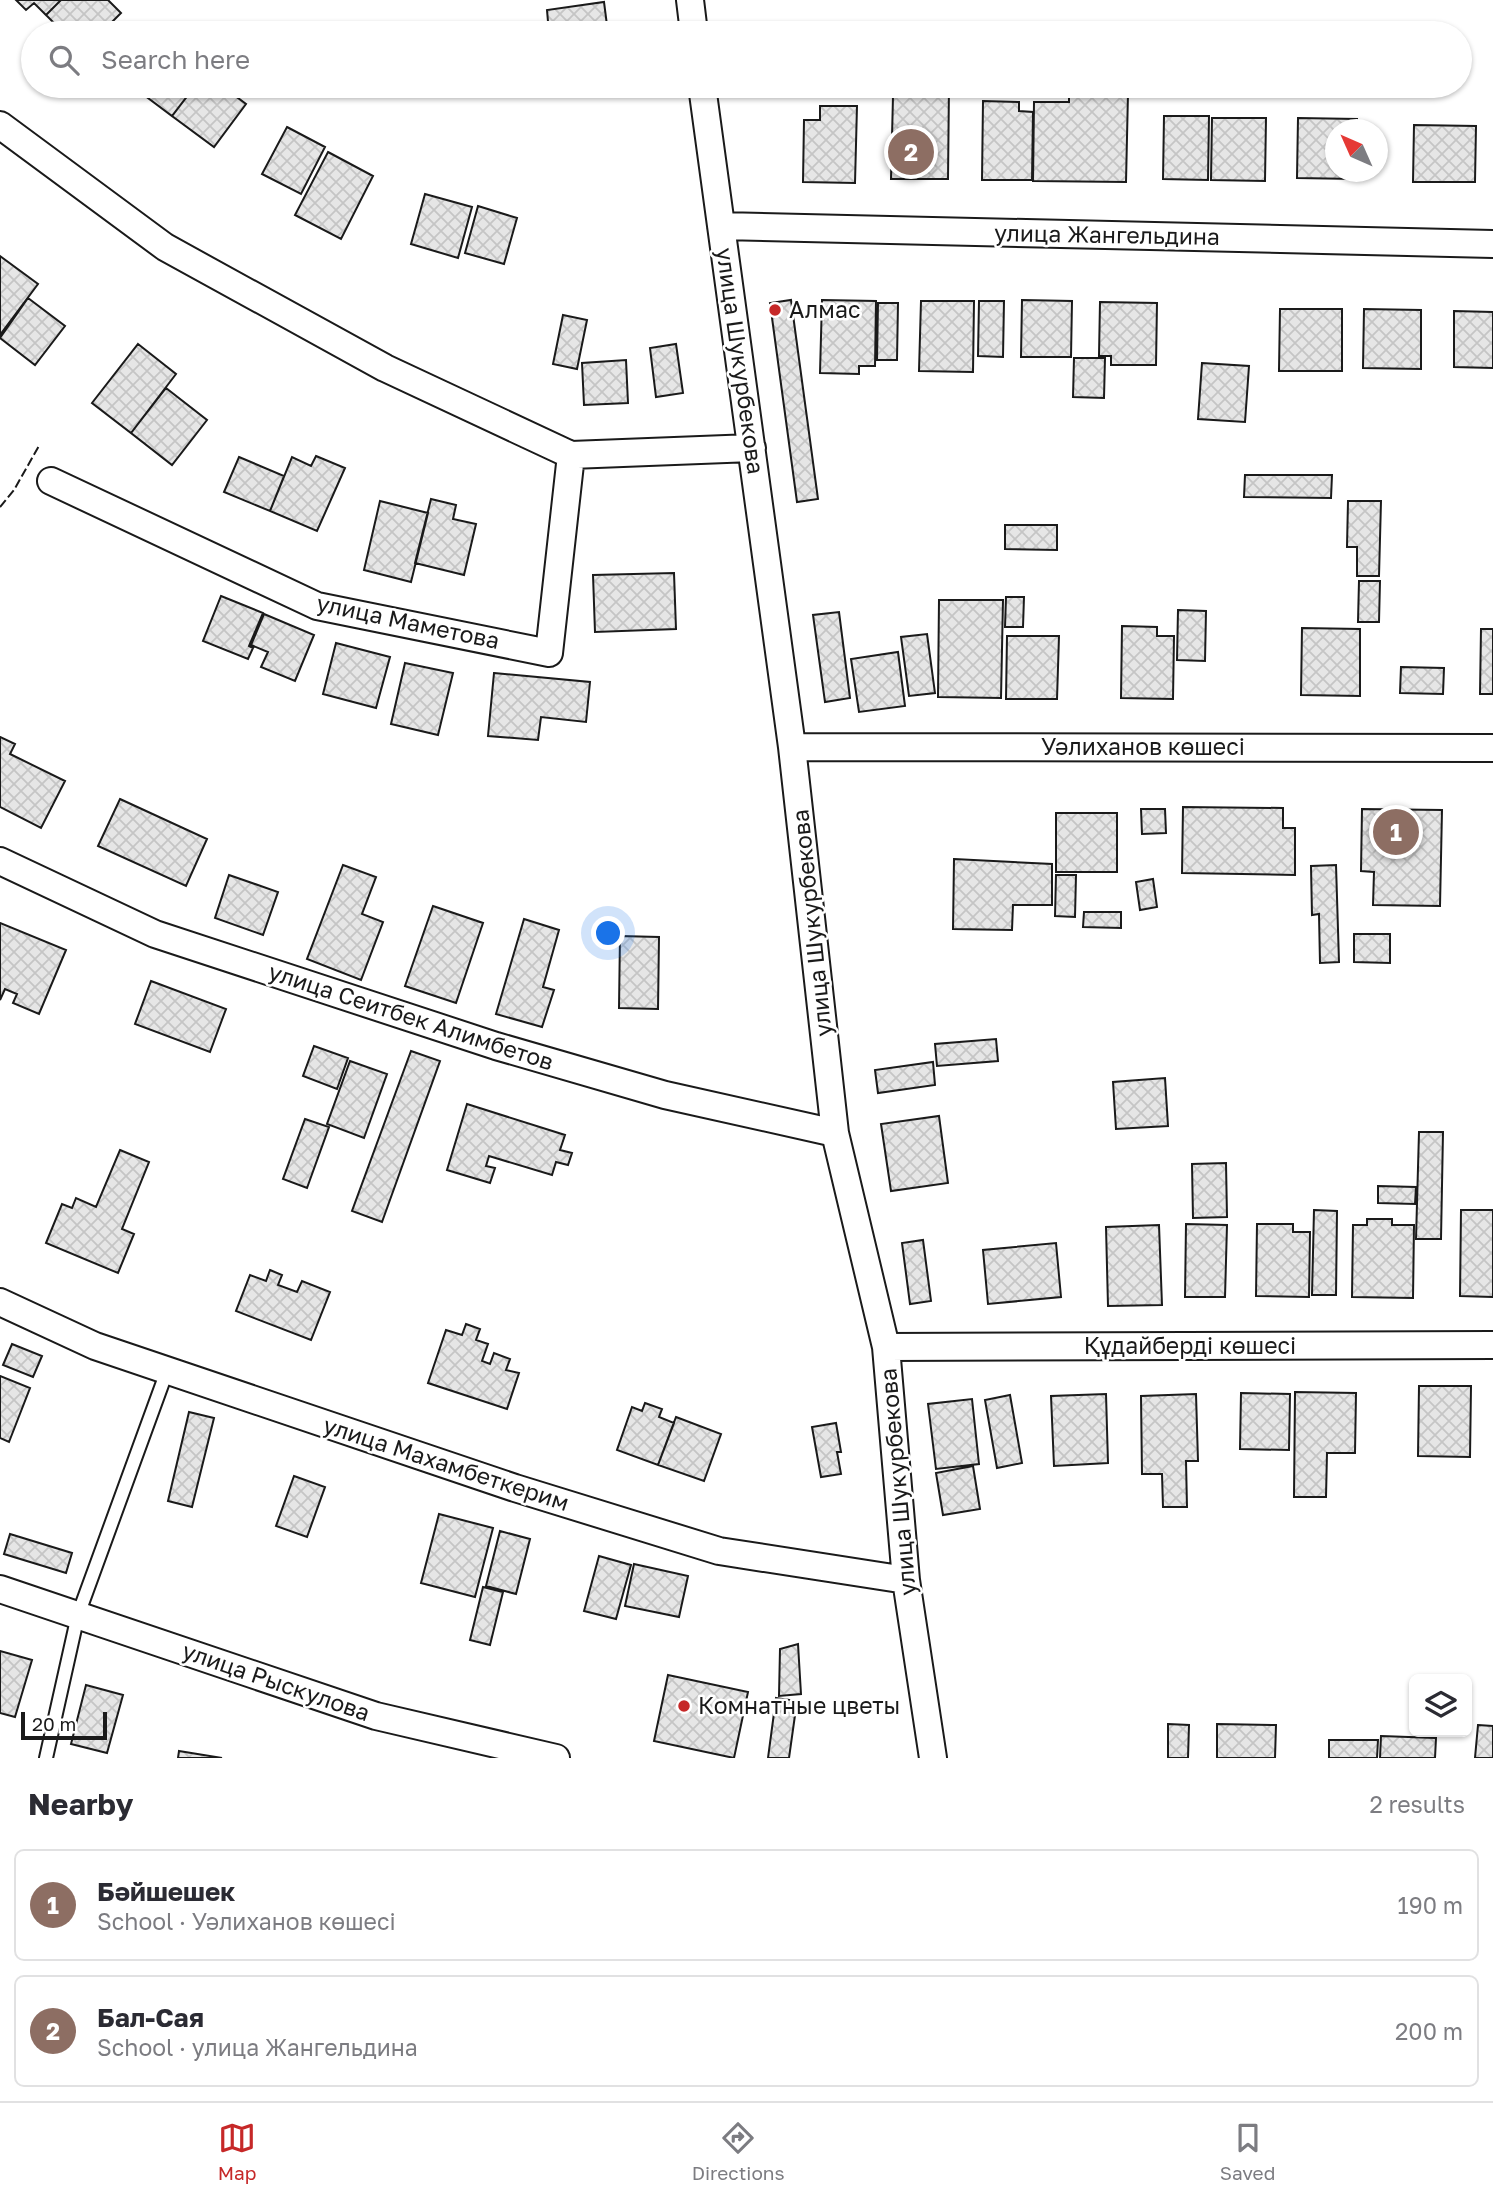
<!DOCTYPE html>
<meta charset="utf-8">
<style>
body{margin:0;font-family:"Golos Text",sans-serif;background:#f2f2f3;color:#2b2b33}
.controls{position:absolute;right:21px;bottom:21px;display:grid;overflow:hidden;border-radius:10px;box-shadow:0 2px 5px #0004}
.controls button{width:63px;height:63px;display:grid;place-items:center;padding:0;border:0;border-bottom:2px solid #e1e1e2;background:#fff;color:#2b2b33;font:35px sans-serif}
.compass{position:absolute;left:1325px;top:119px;width:63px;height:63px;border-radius:50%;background:#fff;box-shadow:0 2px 5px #0004;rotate:315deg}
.scale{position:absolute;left:21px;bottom:18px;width:86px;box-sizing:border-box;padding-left:7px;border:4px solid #1a1a1a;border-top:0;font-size:19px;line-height:24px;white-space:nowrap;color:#1a1a1a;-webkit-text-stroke:5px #fff;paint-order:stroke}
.you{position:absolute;left:609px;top:934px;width:24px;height:24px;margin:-18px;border:5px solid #fff;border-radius:50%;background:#1a73e8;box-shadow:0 0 0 10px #1a73e833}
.badge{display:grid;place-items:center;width:46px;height:46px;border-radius:50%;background:#c62828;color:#fff;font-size:23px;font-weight:700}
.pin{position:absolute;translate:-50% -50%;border:4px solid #fff;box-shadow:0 2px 7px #0006}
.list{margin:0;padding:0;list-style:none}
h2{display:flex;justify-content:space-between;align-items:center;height:91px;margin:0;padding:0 28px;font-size:30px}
h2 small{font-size:23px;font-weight:400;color:#7c7c81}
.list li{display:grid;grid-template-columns:46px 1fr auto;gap:21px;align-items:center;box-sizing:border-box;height:112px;margin:0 14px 14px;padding:0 14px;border:2px solid #e1e1e2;border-radius:10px}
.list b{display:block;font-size:26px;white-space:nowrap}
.list p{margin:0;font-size:23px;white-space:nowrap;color:#7c7c81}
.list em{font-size:23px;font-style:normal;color:#7c7c81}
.icon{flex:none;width:38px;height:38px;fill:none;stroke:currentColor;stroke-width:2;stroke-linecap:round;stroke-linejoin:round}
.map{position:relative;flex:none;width:1493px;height:1758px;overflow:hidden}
.search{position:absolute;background:#fff;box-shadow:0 2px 5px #0004;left:21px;right:21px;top:21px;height:77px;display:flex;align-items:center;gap:18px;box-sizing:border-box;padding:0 24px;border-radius:38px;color:#7c7c81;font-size:26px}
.sheet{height:343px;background:#fff}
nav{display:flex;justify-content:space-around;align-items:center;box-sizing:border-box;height:98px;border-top:2px solid #e1e1e2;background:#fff;font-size:19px;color:#7c7c81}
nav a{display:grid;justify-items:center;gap:4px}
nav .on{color:#c62828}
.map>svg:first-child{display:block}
</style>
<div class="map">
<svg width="1493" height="1758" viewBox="0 0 1493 1758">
<defs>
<pattern id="building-cross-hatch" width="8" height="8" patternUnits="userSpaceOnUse" patternTransform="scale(1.75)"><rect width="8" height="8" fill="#e6e6e6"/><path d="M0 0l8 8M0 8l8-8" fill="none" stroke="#c5c5c5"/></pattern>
</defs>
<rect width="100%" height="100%" fill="#fff"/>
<path fill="url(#building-cross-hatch)" stroke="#1a1a1a" stroke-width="2" d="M16,0h45l-15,15 -12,-12 -8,7z
M61,0h47l13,13 -20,20h-37l-18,-18z
M604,2l4,31h-59l-2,-23z
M132,86h63l-23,30z
M195,86h27l24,18 -32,43 -42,-31z
M912,86h37l-1,93h-57l2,-83h19z
M1069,92l59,1 -2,89 -93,-1 1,-79h35z
M983,101l36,1v9l14,1 -1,68h-50z
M820,106h37l-2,77 -52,-1 1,-62h16z
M1164,116h45l-1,64 -45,-1z
M1212,118h54l-1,63 -54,-1z
M1298,118l59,1v11h-21v42h20v7l-59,-1z
M1414,125l62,1 -1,56h-62z
M287,127l38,20 -24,47 -39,-20z
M328,152l45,24 -32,63 -46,-24z
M425,194l47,13 -14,51 -47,-14z
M478,206l39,12 -13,46 -39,-11z
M0,256l38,28 -38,51z
M28,298l37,28 -30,39 -35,-27z
M791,300l27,199 -21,3 -27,-199z
M822,300l54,1 -1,65h-16v8l-39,-1z
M1022,300l50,1 -1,56h-50z
M921,301h53l-1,71 -54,-1z
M979,301h25l-1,56 -25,-1z
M1100,302l57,1 -1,62h-45v-9h-12z
M878,303h20l-1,57h-20z
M1280,309h62v62h-63z
M1364,309l57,1v59l-58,-1z
M1454,311l39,1v56l-39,-1z
M563,315l24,5 -10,49 -24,-5z
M138,344l38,30 -45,59 -39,-30z
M676,344l7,49 -27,4 -6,-49z
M1074,358h31l-1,40 -31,-1z
M626,360l2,43 -44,2 -2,-42z
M1202,363l47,3 -4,56 -47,-3z
M166,388l41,32 -35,45 -41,-32z
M316,456l29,12 -28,63 -47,-20 22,-54 19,9z
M239,457l45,19 -14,35 -46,-19z
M1245,475h87l-1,23 -87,-1z
M431,499l25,6 -3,14 23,5 -12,51 -49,-12z
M380,501l48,12 -17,69 -47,-12z
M1348,501h33l-2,75h-22v-29h-10z
M1005,525h52v25l-52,-1z
M674,573l2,56 -81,3 -2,-57z
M1359,581h21l-1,41h-21z
M221,596l42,17 -14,33 4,2 -5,11 -45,-18z
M1006,597h18l-1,30h-18z
M939,600h64l-2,98 -63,-1z
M1178,610l28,1 -1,50 -28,-1z
M839,612l11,86 -25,4 -12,-87z
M264,614l50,21 -19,46 -34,-14 7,-15 -17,-7z
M1122,626l35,1v9h17l-1,63 -52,-1z
M1302,628l58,1v67l-59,-1z
M1481,629h12v65h-13z
M927,634l8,59 -26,3 -8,-59z
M1007,636h52l-2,63h-51z
M336,643l54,14 -14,51 -53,-14z
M898,652l7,54 -46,6 -8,-53z
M405,663l48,10 -15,62 -47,-11z
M1401,667l43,1 -1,26 -43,-1z
M494,673l96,9 -4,40 -45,-5 -3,23 -50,-4z
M0,737l15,7 -5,10 55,27 -24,47 -41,-21z
M120,799l87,40 -21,47 -88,-40z
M1183,807l100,1v20h12v47l-113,-2z
M1141,809h24l1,24 -24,1z
M1362,809l80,1 -2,96 -67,-1 1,-33 -13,-1z
M1056,813h61v59h-61z
M954,859l98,5v41h-39l-1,25 -59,-1z
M343,865l33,12 -14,37 21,8 -22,58 -54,-21z
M1336,865l3,97 -19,1 -1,-49 -7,1 -1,-49z
M229,875l49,17 -15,43 -48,-17z
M1056,875h20l-1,42 -20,-1z
M1153,879l4,28 -17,3 -4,-28z
M433,906l50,17 -27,80 -51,-17z
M1084,912h37v16l-38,-1z
M524,919l35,11 -16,57 11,3 -12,37 -46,-13z
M0,923l66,27 -27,64 -26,-11 4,-9 -12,-5 -5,11z
M1354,934h36v29l-36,-1z
M620,936l39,1 -1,72 -39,-1z
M151,981l75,28 -16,43 -75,-28z
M996,1039l2,22 -61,5 -2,-22z
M314,1046l34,12 -11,31 -34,-13z
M411,1051l29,10 -58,161 -30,-11z
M350,1061l37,13 -23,64 -37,-14z
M933,1062l2,23 -57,8 -3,-23z
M1165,1078l3,48 -52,3 -3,-47z
M467,1104l98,31 -5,15 12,3 -4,12 -12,-3 -4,13 -63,-19 -3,10 9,2 -5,15 -43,-13z
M939,1116l9,67 -57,8 -10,-67z
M305,1119l24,8 -22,61 -24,-9z
M1419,1132h24l-2,107h-25z
M120,1150l29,12 -27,67 12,5 -16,39 -72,-30 16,-39 10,4 4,-10 20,9z
M1226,1163l1,54 -34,1 -1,-54z
M1378,1186l38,1 -1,17 -37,-1z
M1314,1210l23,1 -1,84h-24z
M1461,1210h32v87l-33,-1z
M1367,1219h25v6h22l-1,73 -61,-1 1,-72h14z
M1186,1224l41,1 -2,72h-40z
M1257,1224h36v8h17l-1,65 -53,-1z
M1159,1225l3,80 -54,1 -2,-79z
M923,1240l8,61 -21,3 -8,-61z
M1056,1243l5,54 -73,7 -5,-54z
M270,1270l12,5 -4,10 19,7 5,-11 28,11 -19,48 -75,-29 14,-36 16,6z
M466,1324l14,5 -4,11 12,4 -6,17 8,3 4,-11 16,6 -4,11 13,3 -12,36 -79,-26 18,-53 16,5z
M12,1344l30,12 -9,21 -30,-12z
M0,1376l30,12 -21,54 -9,-4z
M1419,1386h52l-1,71 -52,-1z
M1295,1392l61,1 -1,60h-28l-1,44h-32z
M1241,1393l49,1 -1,56 -49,-1z
M1106,1394l2,69 -54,3 -3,-70z
M1196,1394l2,67h-12l1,46h-24l-1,-33h-20l-1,-78z
M1010,1395l12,68 -25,5 -12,-68z
M972,1399l7,65 -43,5 -8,-65z
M645,1403l17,6 -3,8 15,6 -16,42 -41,-15 15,-43 10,4z
M189,1412l25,6 -22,89 -24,-6z
M676,1417l45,17 -17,47 -46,-16z
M836,1423l5,29h-4l4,22 -20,3 -9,-50z
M973,1466l7,43 -37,6 -7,-42z
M294,1476l31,11 -18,50 -31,-11z
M439,1514l54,14 -18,69 -54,-14z
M500,1531l30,8 -14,55 -30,-8z
M10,1534l62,19 -6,20 -62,-19z
M599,1556l32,9 -15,54 -32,-8z
M634,1564l54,12 -9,41 -54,-11z
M483,1587l20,5 -13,53 -20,-5z
M798,1644l3,50 -22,2 1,-47z
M0,1651l32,9 -17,57 -15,-4z
M668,1675l80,17 -14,66 -80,-17z
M86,1685l37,10 -16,58 -36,-9z
M776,1698l21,3 -8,57h-21z
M1168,1724l21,1 -1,33h-20z
M1217,1724l59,1 -1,33h-58z
M1478,1725l15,1v32h-18z
M1381,1736l55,2 -1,20h-55z
M1329,1740h49l-1,18h-48z
M179,1751l43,7h-44z"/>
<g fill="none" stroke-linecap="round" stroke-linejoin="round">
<g stroke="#1a1a1a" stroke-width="16">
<path id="service" d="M46,1758l32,-143 89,-244"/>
</g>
<g stroke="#1a1a1a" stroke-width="30">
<path id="minor" d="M690,0l4,33
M702,86l90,661 43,386 51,214 20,233 27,178
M0,125l165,122 220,121 186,87 181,-7
M721,226l772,18
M51,481l266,125 232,47 22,-198
M792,747l701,1
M0,861l155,73 341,112 169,49 170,38
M0,1302l95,44 420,142 204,63 187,29
M886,1347l607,-2
M0,1589l376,127 180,42"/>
</g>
<use href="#service" stroke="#fff" stroke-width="12"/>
<use href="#minor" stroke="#fff" stroke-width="26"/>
<path stroke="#1a1a1a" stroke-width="2" stroke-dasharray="9 3.5" stroke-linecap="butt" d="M0,507l14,-17 26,-46"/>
</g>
<g fill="#c62828" stroke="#fff" stroke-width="2.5">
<circle cx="775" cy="310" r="7"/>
<circle cx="684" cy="1706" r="7"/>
</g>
<g text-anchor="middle" stroke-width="5" stroke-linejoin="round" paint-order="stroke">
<g font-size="23" fill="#1a1a1a" stroke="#fff">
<text transform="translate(1107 235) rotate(1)" y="8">улица Жангельдина</text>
<text transform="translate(740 361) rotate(82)" y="8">улица Шукурбекова</text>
<text transform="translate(408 622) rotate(12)" y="8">улица Маметова</text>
<text x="1143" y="755">Уәлиханов көшесі</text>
<text transform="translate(812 923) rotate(-96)" y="8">улица Шукурбекова</text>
<text transform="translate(411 1017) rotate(18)" y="8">улица Сеитбек Алимбетов</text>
<text x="1190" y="1354">Құдайберді көшесі</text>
<text transform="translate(446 1464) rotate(18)" y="8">улица Махамбеткерим</text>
<text transform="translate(898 1482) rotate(-95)" y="8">улица Шукурбекова</text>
<text transform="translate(276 1682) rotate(19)" y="8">улица Рыскулова</text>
</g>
<g font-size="23" fill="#1a1a1a" stroke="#fff" text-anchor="start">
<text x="789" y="318">Алмас</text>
<text x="698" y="1714">Комнатные цветы</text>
</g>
</g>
</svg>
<div class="controls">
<button><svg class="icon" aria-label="layers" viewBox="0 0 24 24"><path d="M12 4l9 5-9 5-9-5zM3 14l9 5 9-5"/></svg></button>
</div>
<svg class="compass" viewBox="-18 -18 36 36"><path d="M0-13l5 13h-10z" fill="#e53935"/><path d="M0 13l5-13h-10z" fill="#7c7c81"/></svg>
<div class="scale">20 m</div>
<div class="you"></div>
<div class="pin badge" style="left:1396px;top:832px;background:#8d6e63">1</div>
<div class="pin badge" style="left:911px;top:152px;background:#8d6e63">2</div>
<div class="search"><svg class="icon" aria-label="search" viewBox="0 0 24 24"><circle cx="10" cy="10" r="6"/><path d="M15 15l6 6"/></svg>Search here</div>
</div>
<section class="sheet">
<h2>Nearby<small>2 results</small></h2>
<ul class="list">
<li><span class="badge" style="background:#8d6e63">1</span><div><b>Бәйшешек</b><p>School · Уәлиханов көшесі</p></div><em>190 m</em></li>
<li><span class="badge" style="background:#8d6e63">2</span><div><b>Бал-Сая</b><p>School · улица Жангельдина</p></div><em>200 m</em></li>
</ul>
</section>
<nav>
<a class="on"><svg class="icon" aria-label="map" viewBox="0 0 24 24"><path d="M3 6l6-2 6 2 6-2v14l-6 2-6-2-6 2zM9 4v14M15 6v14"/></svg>Map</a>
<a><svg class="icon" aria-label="directions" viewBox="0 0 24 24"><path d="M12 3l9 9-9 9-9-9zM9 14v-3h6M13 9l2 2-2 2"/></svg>Directions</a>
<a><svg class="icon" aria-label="saved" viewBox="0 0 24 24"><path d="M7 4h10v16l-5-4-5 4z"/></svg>Saved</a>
</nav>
